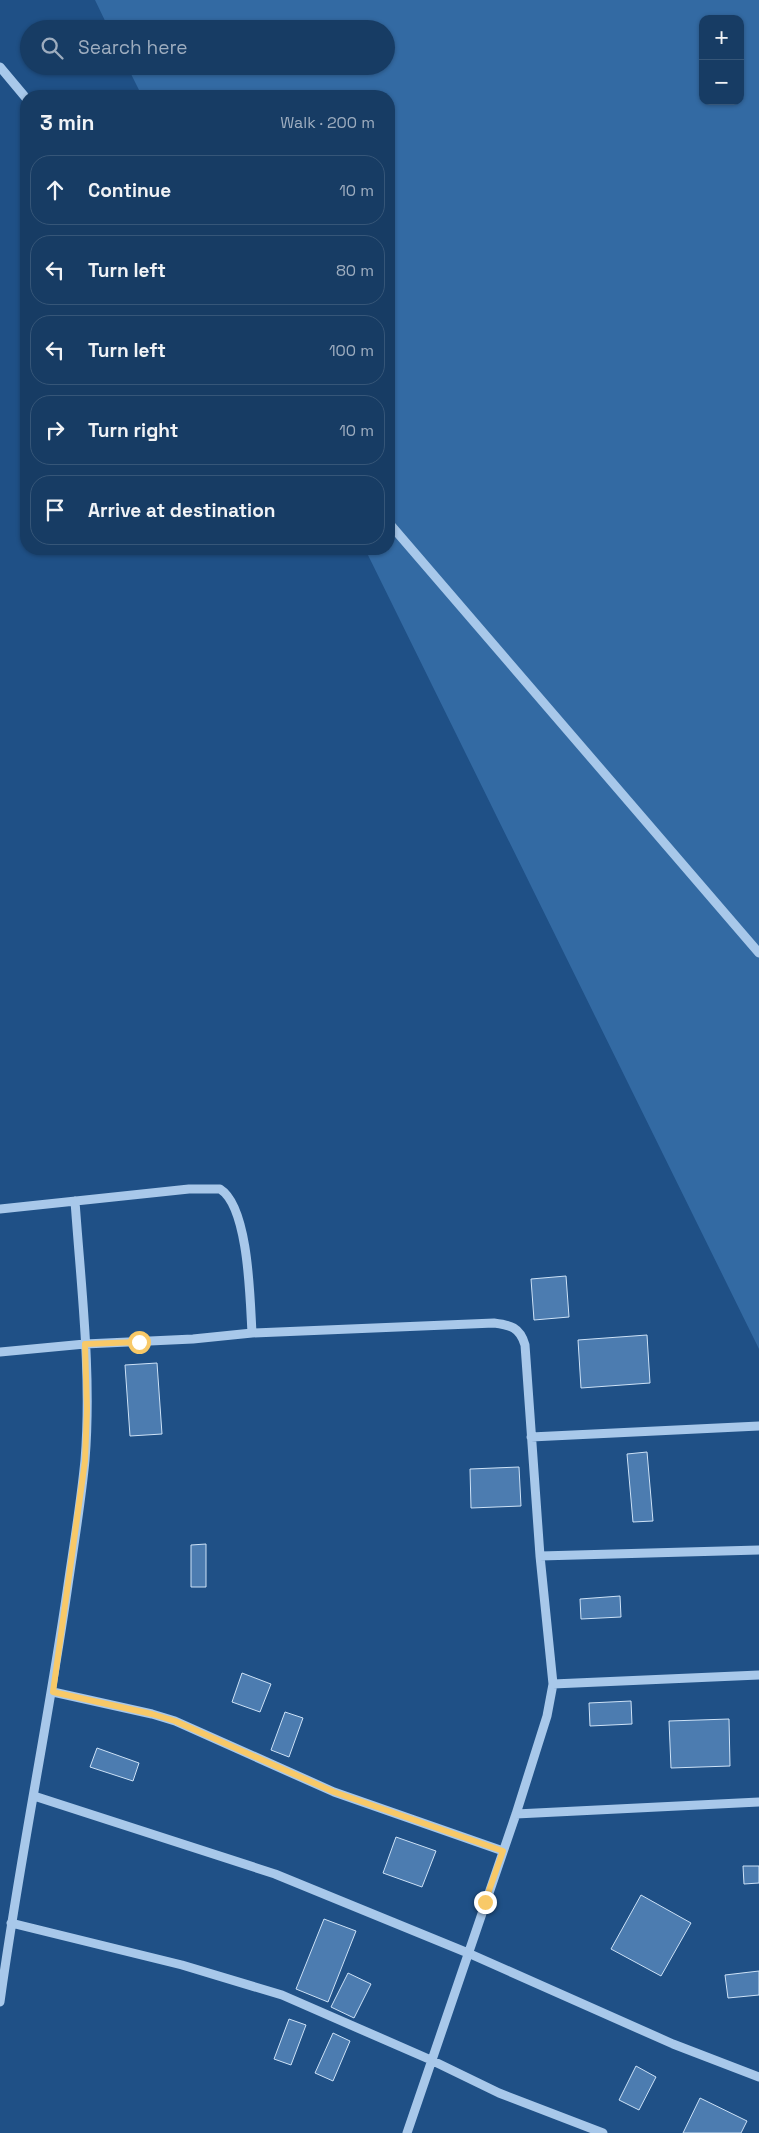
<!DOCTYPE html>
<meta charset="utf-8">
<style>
body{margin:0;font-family:"Space Grotesk",sans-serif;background:#24476d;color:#f1f3f6}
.controls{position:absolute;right:15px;top:15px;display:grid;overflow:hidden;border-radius:10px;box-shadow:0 1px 4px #0004}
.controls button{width:45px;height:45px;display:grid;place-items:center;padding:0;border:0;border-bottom:1px solid #365678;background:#173c64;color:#f1f3f6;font:25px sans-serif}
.stop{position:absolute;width:15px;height:15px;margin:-11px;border:4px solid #f8c968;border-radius:50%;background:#fff}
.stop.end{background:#f8c968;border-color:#fff;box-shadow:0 1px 5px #0008}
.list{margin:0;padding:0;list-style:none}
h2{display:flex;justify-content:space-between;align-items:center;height:65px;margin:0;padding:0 20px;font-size:21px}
h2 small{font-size:16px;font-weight:400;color:#9eadbf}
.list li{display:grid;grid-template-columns:32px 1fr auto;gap:15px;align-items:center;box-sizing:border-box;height:70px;margin:0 10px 10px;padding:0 10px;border:1px solid #365678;border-radius:20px}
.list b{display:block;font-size:19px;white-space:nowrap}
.list em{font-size:16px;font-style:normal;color:#9eadbf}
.icon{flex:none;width:28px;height:28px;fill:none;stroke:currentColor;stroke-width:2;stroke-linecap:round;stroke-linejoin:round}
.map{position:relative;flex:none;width:759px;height:2133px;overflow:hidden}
.search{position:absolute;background:#173c64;box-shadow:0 1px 4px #0004;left:20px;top:20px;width:375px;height:55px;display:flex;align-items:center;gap:12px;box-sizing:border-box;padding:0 18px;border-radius:28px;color:#9eadbf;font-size:19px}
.panel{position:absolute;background:#173c64;box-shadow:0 1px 4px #0004;left:20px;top:90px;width:375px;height:465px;border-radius:20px}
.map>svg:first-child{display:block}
</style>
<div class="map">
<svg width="759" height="2133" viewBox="0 0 759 2133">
<rect width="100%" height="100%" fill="#1f5086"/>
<path fill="#336aa3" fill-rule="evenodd" d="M95,0h664v1349l-394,-800h24v-453h-247l-15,-30h259v-37h-277zM703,19h37v82h-37z"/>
<path fill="#4c7cb0" stroke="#cde2f7" d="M566,1276l3,41 -35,3 -3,-41z
M647,1335l3,48 -69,5 -3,-48z
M157,1363l5,71 -32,2 -5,-71z
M647,1452l6,69 -20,1 -6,-68z
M519,1467l2,39 -50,2 -1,-39z
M206,1544v43h-15v-42z
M620,1596l1,21 -40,2 -1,-20z
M242,1673l29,11 -11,28 -28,-10z
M631,1701l1,23 -42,2 -1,-23z
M285,1712l18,6 -14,39 -18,-7z
M729,1719l1,47 -59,2 -2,-47z
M97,1748l42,15 -6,18 -43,-14z
M396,1837l40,14 -14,36 -39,-14z
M743,1866h16v17l-15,1z
M641,1895l50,28 -30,53 -50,-27z
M324,1919l32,12 -28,71 -32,-13z
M759,1971v24l-31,3 -3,-23z
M348,1973l23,11 -17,34 -23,-11z
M289,2019l17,6 -15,40 -17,-6z
M333,2033l17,8 -17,40 -18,-8z
M636,2066l20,11 -17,33 -20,-10z
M700,2098l47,23 -6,12h-58z"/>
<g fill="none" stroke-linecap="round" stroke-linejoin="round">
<path stroke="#a8c8ea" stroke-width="9" d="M0,67l26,31
M389,523l370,430
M0,1209l189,-20h31c29,18 30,111 32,144
M0,1352l85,-8 108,-5 59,-6 242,-10c16,2 26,4 31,22l15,211 13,128 -6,32 -31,98 -109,319
M531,1437l228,-11
M540,1556l219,-6
M553,1684l206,-9
M53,1692l99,22 23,7 159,71 169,59
M34,1796l241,78 193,79 205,91 86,33
M516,1814l243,-12
M11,1923l171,42 100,30 149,65 68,33 104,40
M0,2002c19,-140 48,-278 68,-417 6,-41 13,-83 17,-125 7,-86 -4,-173 -10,-259"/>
</g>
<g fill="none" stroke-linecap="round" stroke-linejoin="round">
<path stroke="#f8c968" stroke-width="6" d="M139,1342l-54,2 2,65 -2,52 -32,231 99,22 23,7 159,71 169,59 -18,51"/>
</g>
</svg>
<div class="controls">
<button>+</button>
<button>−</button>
</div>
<div class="stop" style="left:139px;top:1342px"></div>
<div class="stop end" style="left:485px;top:1902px"></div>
<div class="search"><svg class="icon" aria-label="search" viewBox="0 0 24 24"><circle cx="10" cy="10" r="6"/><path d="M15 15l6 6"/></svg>Search here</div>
<section class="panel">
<h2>3 min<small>Walk · 200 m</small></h2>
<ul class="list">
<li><svg class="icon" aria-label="ahead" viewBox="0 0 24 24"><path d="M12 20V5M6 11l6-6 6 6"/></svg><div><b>Continue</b></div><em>10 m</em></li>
<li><svg class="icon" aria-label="left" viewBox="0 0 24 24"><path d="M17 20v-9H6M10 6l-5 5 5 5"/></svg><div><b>Turn left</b></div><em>80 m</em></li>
<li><svg class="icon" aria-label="left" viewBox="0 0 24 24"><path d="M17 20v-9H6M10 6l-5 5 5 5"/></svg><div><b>Turn left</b></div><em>100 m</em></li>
<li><svg class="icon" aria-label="right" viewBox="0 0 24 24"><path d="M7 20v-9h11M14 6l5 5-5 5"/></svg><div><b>Turn right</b></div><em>10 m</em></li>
<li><svg class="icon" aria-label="arrive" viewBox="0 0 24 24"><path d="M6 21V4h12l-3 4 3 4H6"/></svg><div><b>Arrive at destination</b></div></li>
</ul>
</section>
</div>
